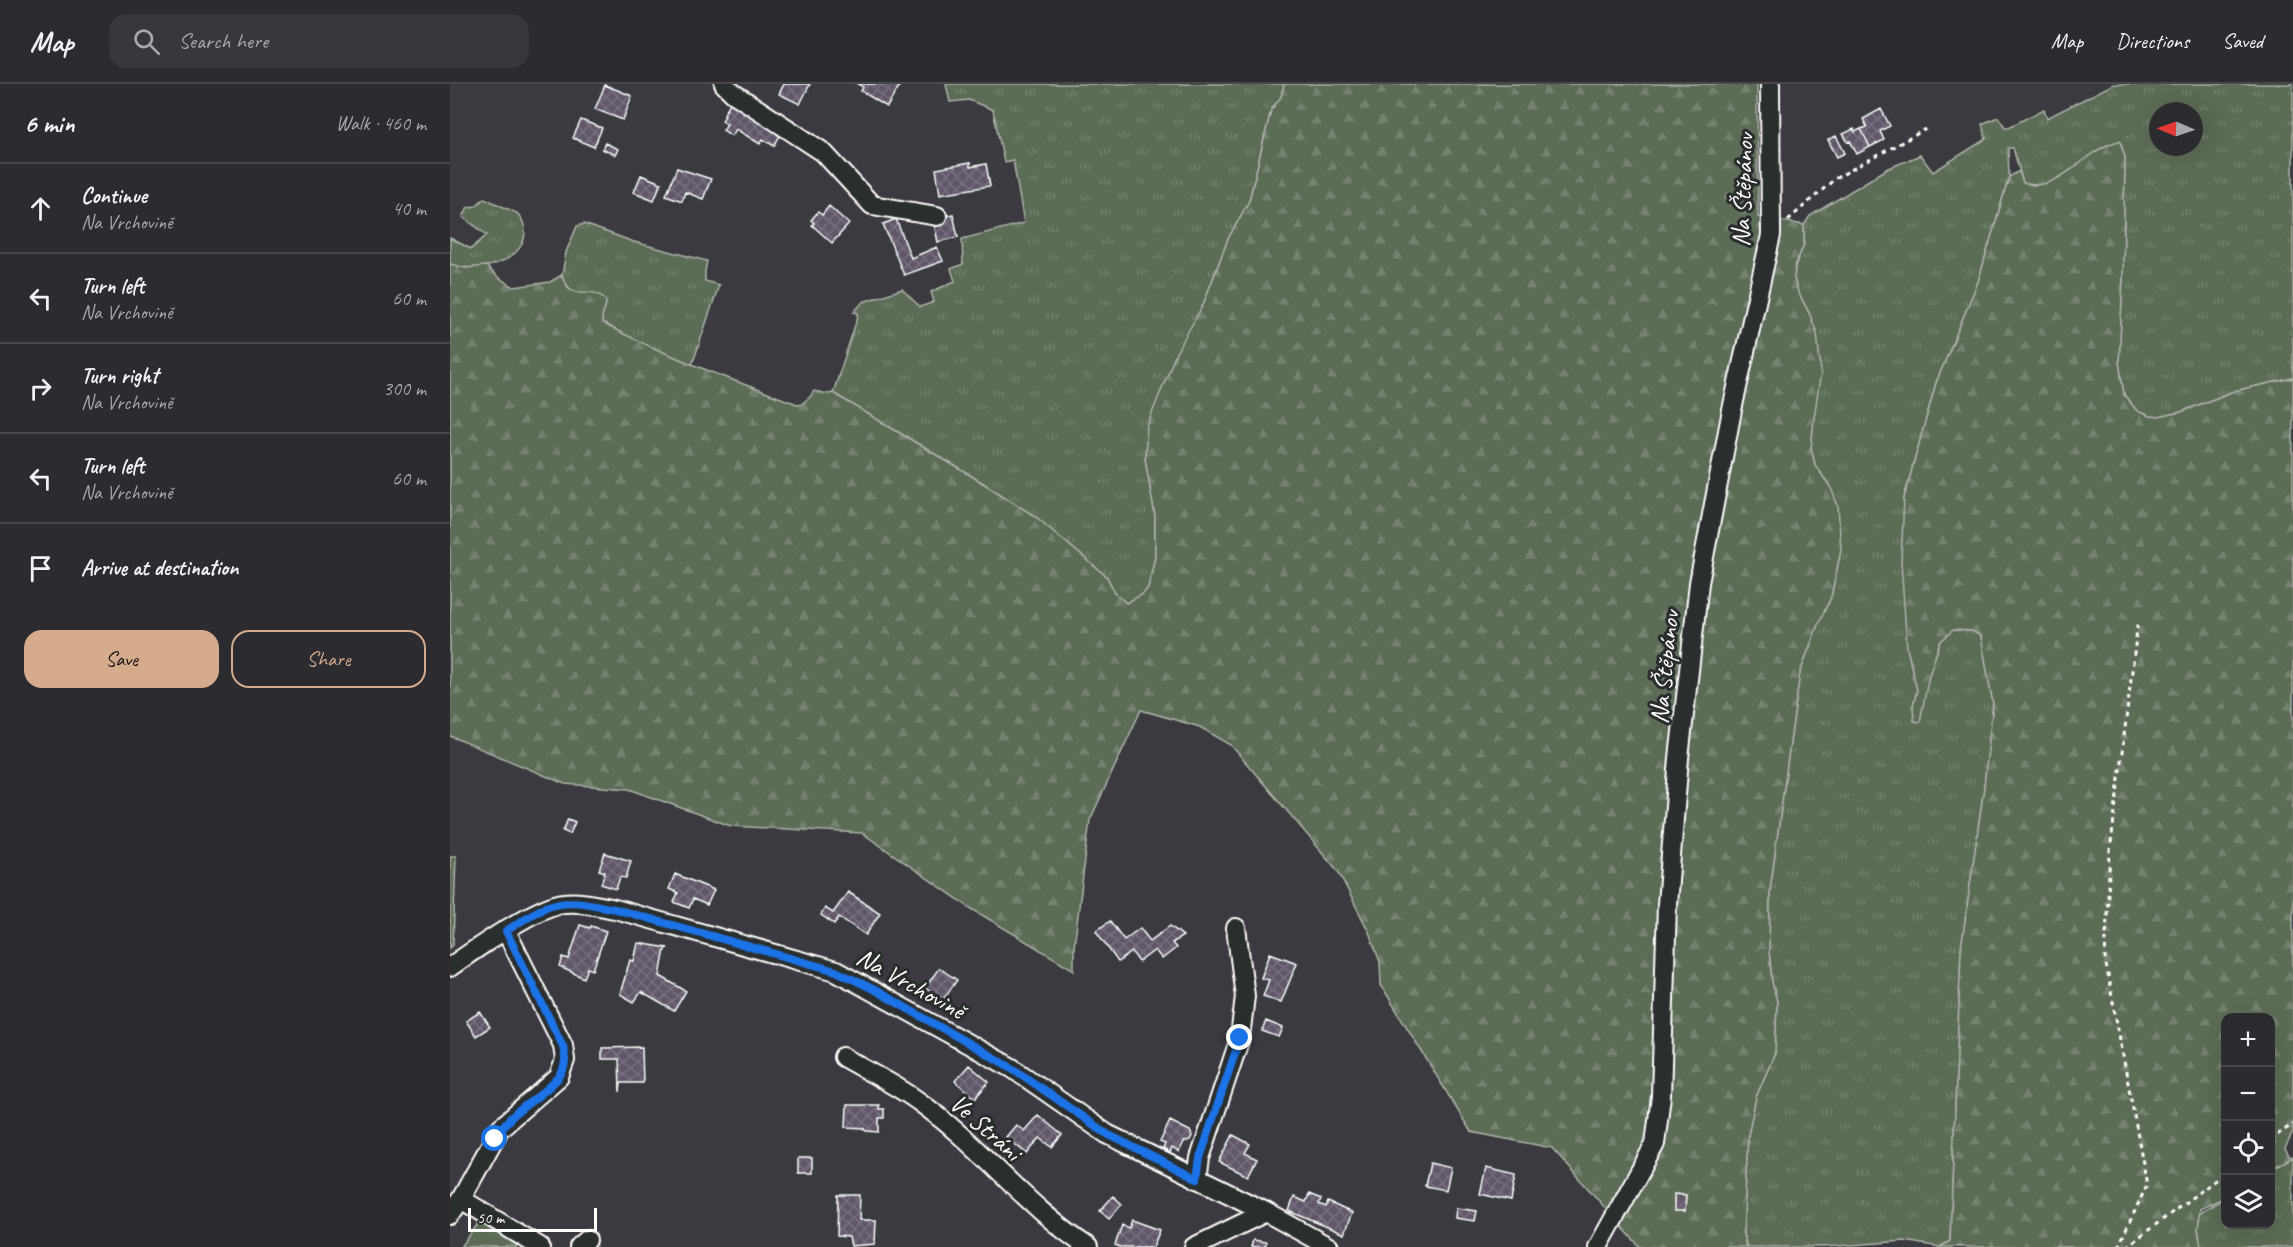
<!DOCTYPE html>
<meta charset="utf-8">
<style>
body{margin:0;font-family:Caveat,sans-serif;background:#38383c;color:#f1f3f6}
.controls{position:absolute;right:18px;bottom:18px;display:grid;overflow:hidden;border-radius:12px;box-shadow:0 6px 24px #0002}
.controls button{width:54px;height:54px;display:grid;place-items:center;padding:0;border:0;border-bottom:2px solid #48484c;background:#2c2c30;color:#f1f3f6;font:30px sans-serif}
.compass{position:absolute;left:1699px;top:18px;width:54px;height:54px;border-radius:50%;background:#2c2c30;box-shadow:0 6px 24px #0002;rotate:272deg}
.scale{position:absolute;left:18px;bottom:15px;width:129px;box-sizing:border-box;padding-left:6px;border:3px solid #fff;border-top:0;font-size:16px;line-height:21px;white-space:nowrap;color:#fff;-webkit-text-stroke:4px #2a2d2e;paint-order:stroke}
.stop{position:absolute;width:18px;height:18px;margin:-14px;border:4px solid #1a73e8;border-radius:50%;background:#fff}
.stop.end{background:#1a73e8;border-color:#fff;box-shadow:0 2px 6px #0008}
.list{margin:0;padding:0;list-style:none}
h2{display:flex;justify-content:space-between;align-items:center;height:78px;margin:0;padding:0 24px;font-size:26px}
h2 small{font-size:20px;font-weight:400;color:#a6a7ab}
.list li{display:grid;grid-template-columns:39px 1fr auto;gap:18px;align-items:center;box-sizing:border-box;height:90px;padding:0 24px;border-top:2px solid #48484c}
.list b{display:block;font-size:22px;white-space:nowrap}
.list p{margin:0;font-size:20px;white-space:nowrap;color:#a6a7ab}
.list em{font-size:20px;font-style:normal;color:#a6a7ab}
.actions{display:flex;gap:12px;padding:18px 24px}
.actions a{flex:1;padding:14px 0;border:2px solid #d6ab8b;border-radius:18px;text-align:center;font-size:21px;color:#d6ab8b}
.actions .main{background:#d6ab8b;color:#111}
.icon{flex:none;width:33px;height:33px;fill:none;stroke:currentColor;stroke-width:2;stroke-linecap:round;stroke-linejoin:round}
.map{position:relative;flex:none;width:1843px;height:1163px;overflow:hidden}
header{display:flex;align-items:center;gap:36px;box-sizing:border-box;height:84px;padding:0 30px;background:#2c2c30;border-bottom:2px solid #48484c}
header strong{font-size:28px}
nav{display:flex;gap:33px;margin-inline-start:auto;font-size:21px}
.search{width:420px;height:54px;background:#38383c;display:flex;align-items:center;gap:15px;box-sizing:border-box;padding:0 21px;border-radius:18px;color:#a6a7ab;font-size:22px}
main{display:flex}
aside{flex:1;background:#2c2c30}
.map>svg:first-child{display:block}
</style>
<header>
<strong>Map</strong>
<div class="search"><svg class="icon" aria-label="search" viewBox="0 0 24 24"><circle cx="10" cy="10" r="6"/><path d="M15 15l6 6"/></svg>Search here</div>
<nav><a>Map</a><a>Directions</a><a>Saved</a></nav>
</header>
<main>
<aside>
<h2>6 min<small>Walk · 460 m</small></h2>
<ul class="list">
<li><svg class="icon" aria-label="ahead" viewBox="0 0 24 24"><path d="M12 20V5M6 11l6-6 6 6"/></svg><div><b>Continue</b><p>Na Vrchovině</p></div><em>40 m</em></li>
<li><svg class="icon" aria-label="left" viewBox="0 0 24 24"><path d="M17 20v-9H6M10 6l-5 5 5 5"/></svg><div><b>Turn left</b><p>Na Vrchovině</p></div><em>60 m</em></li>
<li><svg class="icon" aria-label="right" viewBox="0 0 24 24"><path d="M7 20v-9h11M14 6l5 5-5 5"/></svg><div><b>Turn right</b><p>Na Vrchovině</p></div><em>300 m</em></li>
<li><svg class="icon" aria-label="left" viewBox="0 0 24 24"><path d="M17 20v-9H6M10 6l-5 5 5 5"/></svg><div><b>Turn left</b><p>Na Vrchovině</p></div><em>60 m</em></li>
<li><svg class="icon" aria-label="arrive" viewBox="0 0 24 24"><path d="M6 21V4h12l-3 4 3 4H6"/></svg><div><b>Arrive at destination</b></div></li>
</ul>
<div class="actions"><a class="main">Save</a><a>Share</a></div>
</aside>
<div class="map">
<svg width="1843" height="1163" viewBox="0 0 1843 1163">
<defs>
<pattern id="grass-tufts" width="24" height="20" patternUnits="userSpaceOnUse" patternTransform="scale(1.5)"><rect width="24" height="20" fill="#5c6c56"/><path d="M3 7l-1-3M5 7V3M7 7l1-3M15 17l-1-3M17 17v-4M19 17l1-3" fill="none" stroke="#74826f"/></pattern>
<pattern id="forest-firs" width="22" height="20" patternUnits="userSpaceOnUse" patternTransform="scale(1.5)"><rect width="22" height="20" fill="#5c6c56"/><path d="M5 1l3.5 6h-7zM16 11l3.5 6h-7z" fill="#74826f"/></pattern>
<pattern id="building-cross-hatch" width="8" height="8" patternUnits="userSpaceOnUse" patternTransform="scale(1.5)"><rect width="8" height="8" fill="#605869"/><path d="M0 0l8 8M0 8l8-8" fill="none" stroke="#787180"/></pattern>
</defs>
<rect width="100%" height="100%" fill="#3a3a40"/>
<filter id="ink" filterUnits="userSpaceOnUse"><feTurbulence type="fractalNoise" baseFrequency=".0167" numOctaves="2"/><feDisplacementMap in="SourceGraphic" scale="12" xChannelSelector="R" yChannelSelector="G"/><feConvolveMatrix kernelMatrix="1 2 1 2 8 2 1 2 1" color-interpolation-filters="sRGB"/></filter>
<g filter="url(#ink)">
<path fill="url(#grass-tufts)" stroke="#aeb6aa" stroke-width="1.5" fill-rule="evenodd" d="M496,0h338l-3,13 -10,13 -22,91 -21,38 -25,66 -56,121 -2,32 10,58v41l-7,31 -5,6 -17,9 -11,-10 -8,-16 -71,-60 -53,-34 -150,-90 25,-77v-3l-4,-1 9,-10 39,-13 18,18 14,-5 -3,-10 24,-11 -4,-12 12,-5 -1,-25 62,-16 -11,-63 -9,2 -11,-52 -24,-10 -19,2z
M1664,0h179v294l-59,13 -53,21 -23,5 -9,-1 -12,-5 -13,-16 -5,-33 4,-86 2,-119 -5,-16c-35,6 -59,54 -97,42l-10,-35h-5l1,29 -31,105 -42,101 -32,115 3,150 10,42 -4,16 16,-31 11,-33 12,-12 20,1 9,5 12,68 -9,83 -23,162 -11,292 -10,6 -36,-6 -79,6h-78l-4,-13 5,-99 8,-38 19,-44 2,-52 -5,-19 -3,-31 1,-61 22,-162 8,-55 18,-49 13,-27 10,-47 -10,-62 -16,-23 -4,-17 3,-30 -5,-105 -11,-21 -4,-13 1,-13 9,-22v-19l6,-9 77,-47 33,-14 13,17 53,-33 -4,-15 16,-7 7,10h4l35,-18 3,9zM1708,27h36v36h-36z
M34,114l33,15c6,7 8,12 8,21 -3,30 -52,40 -75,30v-26l21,11 16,-14 -24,-18 5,-10 8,-1z
M134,140l50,18 73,19 -2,10v10l14,4 -27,80 -53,-22 -37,-20 -1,-6 5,-12 -36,-16 -6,-8 -2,-6 4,-23 11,-26z
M0,772h6l-3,89 -3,3z
M1843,1073v90h-92l-3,-18 1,-15 26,-17 1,27h44l1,-55z
M30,1137l42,26h-61z"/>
<path fill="url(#forest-firs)" stroke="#aeb6aa" stroke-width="1.5" d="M834,0h473l1,133 46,8v19l-9,22 -1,13 4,13 11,21 8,20 4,39 -7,46 -3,30 4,17 16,23 7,18 3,44 -10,47 -13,27 -18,49 -8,55 -22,162 -1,61 3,31 5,19 -2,52 -19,44 -8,38 -5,99 3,13h-106l-88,-99 -81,-16 -90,-147 -1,-23 -11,-30 -31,-61 -107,-126 -31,-18 -59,-17 -51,110 -16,127v23l-102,-61 -110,-76 -131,-7 -102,-37 -64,-5 -115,-48v-472l15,4 21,-2 13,12 15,9 36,-5 12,-7c9,30 27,7 44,25 0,9 -5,15 -4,23 63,33 130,57 198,82l10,-8 4,-6 14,3 5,-1 150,90 53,34 71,60 8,16 11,10 17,-9 5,-6 7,-31v-41l-10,-58 2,-32 29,-73 27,-48 25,-66 21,-38 22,-91 10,-13z
M1670,57l5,16 -2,119 -4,86 5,33 13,16 12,5 9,1 23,-5 53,-21 59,-13v754l-8,17 4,7 4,1 -22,12 -1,-151h-44l-1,179 -25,12 -2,20 3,18h-261l10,-6 11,-292 23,-162 9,-83 -12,-68 -9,-5 -19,-1 -13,12 -11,33 -9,47 -6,-1 -1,-15 4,-16 -10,-42 -6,-87 3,-63 32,-115 42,-101 31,-105 10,-6 4,12c37,12 63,-36 97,-42z"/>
<path fill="url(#building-cross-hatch)" stroke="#fff" stroke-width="1.5" d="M334,0h26l-10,20 -21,-10z
M408,0h40l2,1 -13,22 -26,-16 2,-4z
M155,1l27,11 -9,24 -28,-11z
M281,17l51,31 -8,14 -11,-7 -3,5 -24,-15 -4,7 -9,-6 4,-6 -5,-3 3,-6 -1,-1z
M1431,25l9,17 -10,5 4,9 -14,7 -9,-18 6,-2 -4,-8z
M131,36l21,8 -8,19 -21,-9z
M1404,45l1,3 6,-3 9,18 -13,7 -7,-13 -2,1 -5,-8z
M1386,52l9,17 -8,4 -9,-17z
M155,59l13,6 -3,6 -13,-6z
M520,79v4l16,-3 4,22 -50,8 -4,-25z
M227,84l34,11 -8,20 -18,-7 -3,9 -16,-6z
M191,91l20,8 -7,17 -20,-8z
M379,122l20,18 -17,19 -20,-18 2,-2 -3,-3 7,-8 4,3z
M503,130l5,23 -20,5 -5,-23z
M446,135l15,39 26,-11 6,14 -39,14 -21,-51z
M118,735l7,3 -5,12 -7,-3z
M155,769l26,8 -5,17 -6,-1 -4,12 -15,-5 4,-12 -6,-2z
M225,790l39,16 -7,15 -14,-6 -4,9 -15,-6 4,-9 -9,-4z
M398,808l32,21 -14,22 -27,-18 -5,7 -13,-9 4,-7 8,5z
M660,837l14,19 16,-12 10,13 20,-15 13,10 -11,7 4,5 -14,11 -7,-9 -16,12 -7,-10 -14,10 -22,-31z
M130,841l10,3 1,-2 15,5 -13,39 -5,-2 -4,10 -24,-11 3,-10 6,2z
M188,859l30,5 -3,1 -5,27 26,15 -12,20 -33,-19 -7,10 -14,-8 10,-34 4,1z
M820,869l27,10 -16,39 -18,-6 6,-16 -8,-2z
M489,884l18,12 -14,20 -18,-12z
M30,928l10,15 -14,9 -10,-15z
M816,937l17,7 -4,9 -17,-6z
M192,963l1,36h-22l-1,9 -1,-33h-17v-11z
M519,981l20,17 -14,16 -20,-17z
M397,1021h32v4h5v9h-5v14l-12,-1 -3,-3 -18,-1z
M588,1031l24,20 -10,12 -12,-9 -13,16 -21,-17 10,-12 8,6z
M720,1037l20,10 2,5 -2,4 -6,2 -5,10 -7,-4 -2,5 -7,-4 2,-5 -5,-2z
M783,1051l17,9 -5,9 12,6 -9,17 -29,-14z
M348,1074h14v15h-14z
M980,1079l21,5 -5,22 -21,-4z
M1036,1084l30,7 -5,26 -31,-7z
M859,1110l12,5 -2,5 7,3 2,-5 24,11 -8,21 -55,-23 5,-14 12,5z
M1224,1110l12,1 -1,16h-11z
M388,1111h22l-1,25h17l-1,24 -24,2 -2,-9 -12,-1z
M663,1112l9,8 -13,15 -9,-8z
M1006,1124l21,3 -2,10 -20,-3z
M682,1136l28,10 -7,17h-33l-5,-2 7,-20 7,3z
M803,1156l13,2 -1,5h-14z"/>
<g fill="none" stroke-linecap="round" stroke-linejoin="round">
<g stroke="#fff" stroke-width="22">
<path id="minor" d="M274,0l9,9 90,59 49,53 65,11
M0,883c24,-17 88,-62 114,-64 17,-2 35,3 51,6l221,62 176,97 95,66 159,78 63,35
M393,973c24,14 52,27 75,44 61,43 107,105 170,146
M747,1095l3,-21 40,-120 5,-42 -9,-68
M11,1115l79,48
M0,1131l11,-16 39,-71 59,-51 6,-17 -2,-15 -57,-114
M129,1163l8,-7
M744,1163l72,-35
M1148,1163l57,-103 6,-48 6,-192 12,-146 20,-175 33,-173 39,-175 -1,-151"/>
</g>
<path stroke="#fff" stroke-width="3" stroke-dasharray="4.5 4.5" stroke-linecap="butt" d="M1338,136l48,-42 90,-49
M1820,1056l23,-16
M1668,1163l29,-62 -42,-226 5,-107 28,-231
M1676,1163l100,-75"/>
<use href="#minor" stroke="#2a2d2e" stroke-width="18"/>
</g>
</g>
<g fill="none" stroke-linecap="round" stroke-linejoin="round" filter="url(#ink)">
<path stroke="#1a73e8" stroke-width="8" d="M45,1055c14,-29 44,-38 64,-62 7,-9 7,-21 4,-31l-57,-115c13,-8 26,-18 40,-24 22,-10 47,-2 69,2l221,62 37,18 139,79 95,66 90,45 3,-21 40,-120"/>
</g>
<g text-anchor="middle" stroke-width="6" stroke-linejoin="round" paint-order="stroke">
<g font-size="26" fill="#fff" stroke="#2a2d2e">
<text transform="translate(1292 106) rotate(-88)" y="9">Na Štěpánov</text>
<text transform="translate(1214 583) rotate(-84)" y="9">Na Štěpánov</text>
<text transform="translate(461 899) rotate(29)" y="9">Na Vrchovině</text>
<text transform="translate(536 1043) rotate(42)" y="9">Ve Stráni</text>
</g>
</g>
</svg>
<div class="controls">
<button>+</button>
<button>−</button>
<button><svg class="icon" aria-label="locate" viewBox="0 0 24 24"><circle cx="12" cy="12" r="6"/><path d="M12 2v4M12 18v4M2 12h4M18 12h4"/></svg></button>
<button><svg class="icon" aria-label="layers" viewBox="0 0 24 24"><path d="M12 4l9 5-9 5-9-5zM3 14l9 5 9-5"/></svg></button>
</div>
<svg class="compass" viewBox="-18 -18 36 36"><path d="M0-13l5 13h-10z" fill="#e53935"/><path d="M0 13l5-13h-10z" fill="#a6a7ab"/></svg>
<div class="scale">50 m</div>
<div class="stop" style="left:45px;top:1055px"></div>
<div class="stop end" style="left:790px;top:954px"></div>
</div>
</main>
